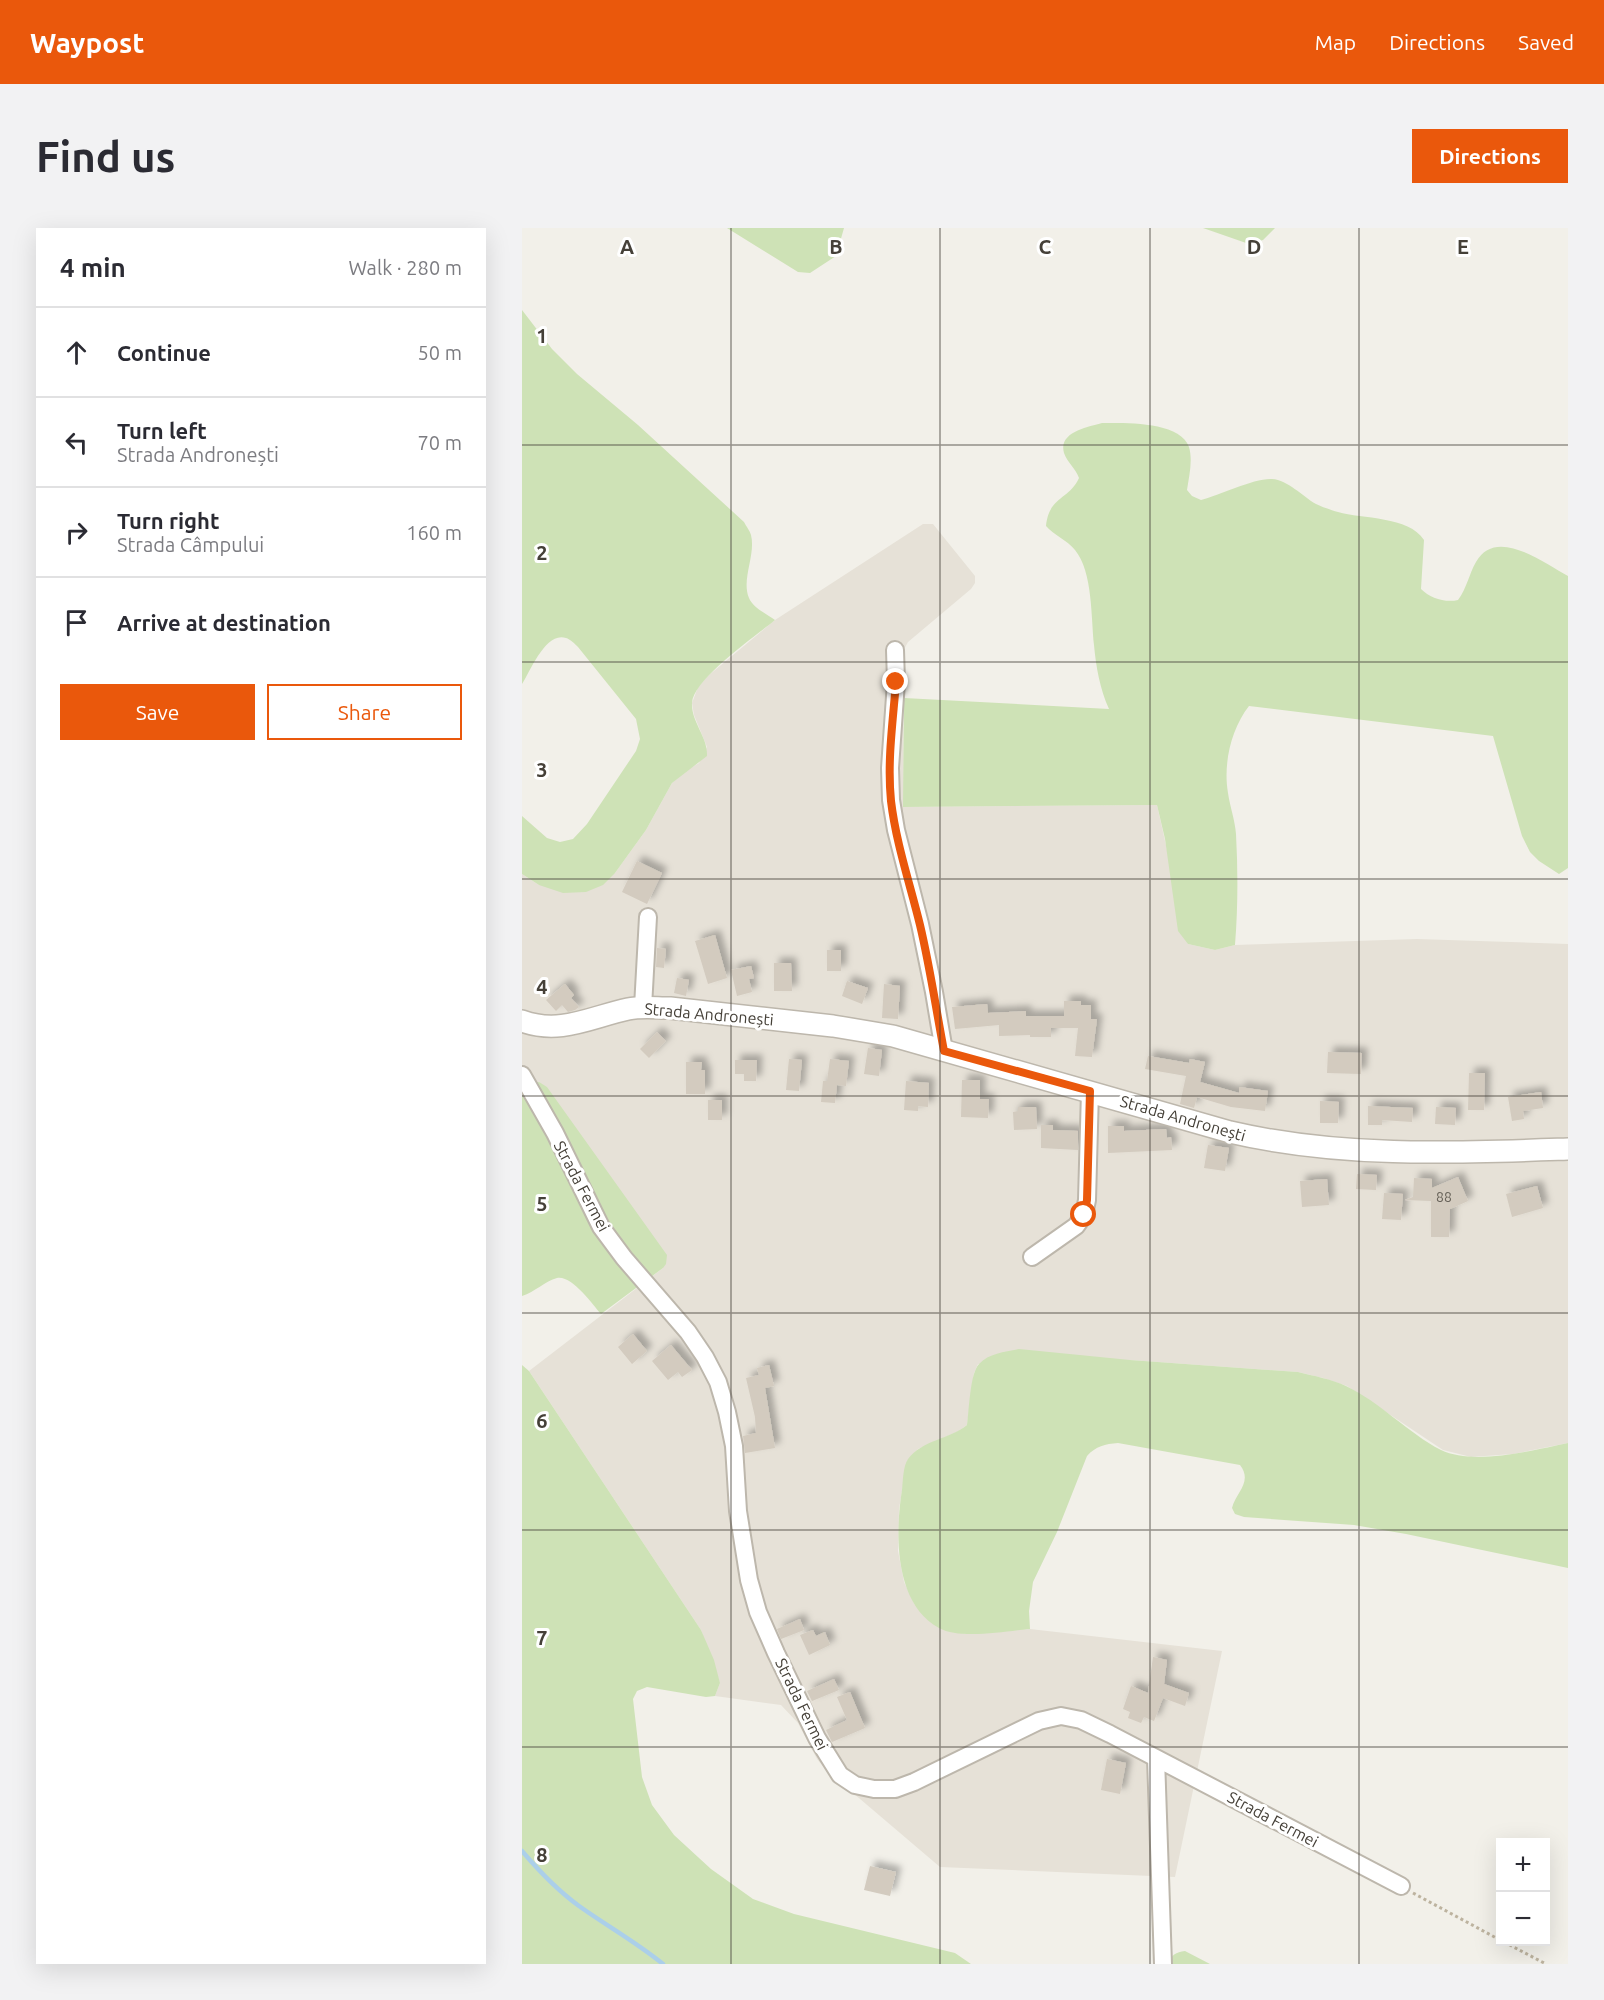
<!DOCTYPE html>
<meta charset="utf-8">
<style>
body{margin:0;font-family:Ubuntu,sans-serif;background:#f2f2f3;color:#2b2b33}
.controls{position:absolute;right:18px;bottom:18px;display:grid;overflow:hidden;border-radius:0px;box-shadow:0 6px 24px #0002}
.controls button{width:54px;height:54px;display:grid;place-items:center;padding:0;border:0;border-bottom:2px solid #e1e1e2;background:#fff;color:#2b2b33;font:30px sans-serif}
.stop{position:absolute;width:18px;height:18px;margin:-14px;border:4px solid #ea580c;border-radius:50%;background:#fff}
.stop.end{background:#ea580c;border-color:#fff;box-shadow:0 2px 6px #0008}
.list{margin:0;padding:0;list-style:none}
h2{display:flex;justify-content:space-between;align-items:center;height:78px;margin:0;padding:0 24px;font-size:26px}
h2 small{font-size:20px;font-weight:400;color:#7c7c81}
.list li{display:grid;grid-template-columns:39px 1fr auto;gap:18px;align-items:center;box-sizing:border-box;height:90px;padding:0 24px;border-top:2px solid #e1e1e2}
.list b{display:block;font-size:22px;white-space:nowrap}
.list p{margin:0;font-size:20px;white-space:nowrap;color:#7c7c81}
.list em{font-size:20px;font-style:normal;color:#7c7c81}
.actions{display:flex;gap:12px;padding:18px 24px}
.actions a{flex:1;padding:14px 0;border:2px solid #ea580c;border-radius:0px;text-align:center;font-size:21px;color:#ea580c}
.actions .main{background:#ea580c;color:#fff}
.icon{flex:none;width:33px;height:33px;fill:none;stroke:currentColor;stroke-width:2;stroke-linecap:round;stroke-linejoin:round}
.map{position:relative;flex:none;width:1046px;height:1736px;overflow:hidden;border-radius:0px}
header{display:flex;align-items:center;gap:36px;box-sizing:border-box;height:84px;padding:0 30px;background:#ea580c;color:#fff}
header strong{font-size:28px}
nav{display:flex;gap:33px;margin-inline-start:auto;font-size:21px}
.intro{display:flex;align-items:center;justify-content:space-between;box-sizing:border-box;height:144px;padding:0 36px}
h1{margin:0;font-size:42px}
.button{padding:15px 27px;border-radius:0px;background:#ea580c;color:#fff;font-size:21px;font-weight:700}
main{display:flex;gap:36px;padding:0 36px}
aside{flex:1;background:#fff;border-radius:0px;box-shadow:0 6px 24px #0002}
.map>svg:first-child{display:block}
</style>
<header>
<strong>Waypost</strong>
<nav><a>Map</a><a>Directions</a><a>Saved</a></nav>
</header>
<div class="intro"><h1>Find us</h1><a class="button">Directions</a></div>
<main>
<aside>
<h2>4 min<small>Walk · 280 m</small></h2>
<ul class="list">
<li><svg class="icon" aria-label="ahead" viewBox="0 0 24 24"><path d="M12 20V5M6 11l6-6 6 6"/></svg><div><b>Continue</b></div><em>50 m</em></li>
<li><svg class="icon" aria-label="left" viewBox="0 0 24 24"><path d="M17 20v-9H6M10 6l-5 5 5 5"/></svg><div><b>Turn left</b><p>Strada Andronești</p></div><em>70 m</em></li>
<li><svg class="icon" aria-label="right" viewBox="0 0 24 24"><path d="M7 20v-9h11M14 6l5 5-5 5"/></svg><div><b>Turn right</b><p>Strada Câmpului</p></div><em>160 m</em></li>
<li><svg class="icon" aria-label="arrive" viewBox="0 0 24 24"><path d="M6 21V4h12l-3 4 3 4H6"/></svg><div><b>Arrive at destination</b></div></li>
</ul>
<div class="actions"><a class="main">Save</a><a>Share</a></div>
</aside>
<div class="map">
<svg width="1046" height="1736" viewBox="0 0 1046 1736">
<defs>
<filter id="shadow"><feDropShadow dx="5.5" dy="-5.5" stdDeviation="3" flood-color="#0004"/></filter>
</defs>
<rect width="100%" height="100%" fill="#f2f0e9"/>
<path fill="#e6e1d7" d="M401,296h10l42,52v7l-4,6 -63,53 -5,9 1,156 253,-2 31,139 27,6 20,-5 182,-6 151,5v499l-55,11 -42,3 -28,-7 -96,-64 -24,-8 -25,-6 -168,-12 -152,4 -4,9 -7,52 -8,6 -41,18 -11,12 -8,48 -1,42 6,31 11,23 50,29 65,-5 192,22 -47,226 -235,-10 -114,-97 -9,-11 -19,-36 -17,-18 -66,-9 5,-13 -19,-53 -172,-259 134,-103 -141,-184v-210l17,11 76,-12 31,-43 26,-47 12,-11 15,-9 8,-16 -13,-32 -2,-12 6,-16 11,-12 66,-55z"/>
<path fill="#cee2b6" d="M205,0h117l-8,28 -26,17 -12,-1z
M681,0h72l-12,12 -14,4z
M0,82l30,39 25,25 61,51 106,97c2,4 6,9 7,13 5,20 -10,44 -2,63 4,10 18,16 26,22 -19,16 -82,59 -83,83 -1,19 16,34 15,53l-35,27 -26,47 -31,43 -12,12 -17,7 -23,1 -24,-8 -17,-11v-58l25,22 13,4 13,-3 14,-15 49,-73 4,-12 -4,-20 -58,-72c-3,-3 -8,-8 -12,-9 -20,-7 -35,32 -44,46z
M580,195c23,0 78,-2 87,24 4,14 0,29 -2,43l5,6 9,4c19,-5 53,-22 71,-21 16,1 30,17 44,25 6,3 15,6 22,8 24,7 71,4 86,28l-3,49c9,9 24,14 37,11 9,-12 11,-26 18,-38 20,-36 68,1 92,14v292l-9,6 -20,-13 -9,-9 -8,-16 -29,-100 -244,-30c-18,23 -26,58 -21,87 2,14 7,27 8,41 2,37 2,74 -1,111l-20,5 -27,-6 -10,-13 -13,-92 -8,-34 -254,2 1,-109 205,11c-9,-20 -13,-42 -15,-64 -3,-27 -1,-73 -19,-95 -8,-10 -21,-15 -29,-24 3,-30 23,-26 33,-48 -3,-9 -12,-16 -15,-25 -6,-21 24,-26 38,-30z
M17,854l8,5 120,168 -1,9 -3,4 -62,46c-9,-10 -29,-39 -44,-36 -12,3 -22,14 -35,18v-212z
M497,1121l111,11 168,12c16,4 33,7 48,14 34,16 62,47 95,64 33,16 93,0 127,-7v125l-162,-34 -52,-9 -110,-8 -9,-3 -3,-6c4,-16 21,-26 8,-43l-122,-22c-13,1 -22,3 -31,13l-30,76 -24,50 -4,29 1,18c-25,2 -69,11 -91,-1 -45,-24 -44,-95 -37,-138 1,-9 1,-24 6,-31 14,-19 42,-20 59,-34 2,-14 3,-52 12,-61 10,-11 26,-12 40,-15z
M0,1137l7,6 172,259 13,30 6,23 -5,13 -9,1 -59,-10 -10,4 -4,8 9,78 10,28 22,30 37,34 42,30 41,15 161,39 16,11h-449z
M663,1723l25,13h-42c3,-9 8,-12 17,-13z"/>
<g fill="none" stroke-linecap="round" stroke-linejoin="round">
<path stroke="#abcfe9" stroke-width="4.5" d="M0,1623c17,20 35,39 57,55 28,20 57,36 84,58"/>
</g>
<path fill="#d3cbbf" filter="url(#shadow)" d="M115,633l25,12 -15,31 -25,-12z
M193,707l12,43 -19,6 -13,-43z
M135,720l9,1 -2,19 -8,-1z
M305,722h14v21h-14z
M252,735h17l1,28h-18z
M229,738l3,12 -5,1 3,13 -15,4 -6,-26z
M155,750l12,2 -3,16 -12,-3z
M325,753l21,7 -6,16 -20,-8z
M43,756l9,11 -3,3 8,9 -4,3 -7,2 -6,-7 -6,6 -10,-11z
M362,756l16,2 -2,33 -16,-1z
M542,773h17v4h10v14h6l-5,38 -17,-1 3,-28h-27v9h-21v-2l-31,1v-11l-44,4 -3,-22 35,-3 1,9 38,-2v5h38z
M135,804l9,9 -17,17 -9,-9z
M346,820l14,2 -3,26 -15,-2z
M806,824l34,1 -1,21 -34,-1z
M626,828l41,7 1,-4 15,3 -5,20 39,11v-6l29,4 -3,20 -34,-4 -34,-10 -3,11 -14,-4 6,-28 -41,-7z
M267,831l13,1 -3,31 -13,-1z
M308,831l19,2 -3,25 -9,-1 -2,18 -14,-1 2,-21h4z
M213,832h22l-1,21h-12v-7h-9z
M164,834h16l-1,8h4v24h-19z
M947,845h16l-1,37h-16z
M440,852h18v19h9l-1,19 -27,-1z
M384,853l23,2 -1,24 -10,-1v5l-14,-1z
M1019,864l2,16 -20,3 1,8 -12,2 -4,-24z
M186,872h14v20h-14z
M798,873l19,1 -1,21h-18z
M846,878l45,2 -1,14 -30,-2v5h-14z
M496,879h18l1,22 -23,1 -1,-18 5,-1z
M914,879l20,1 -1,17 -20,-1z
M519,897h12v5l25,1v19l-37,-2z
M586,898h16v5l42,-2 1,9 4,-1 1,13 -64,3z
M686,917l21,3 -4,23 -21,-3z
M835,946l20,1 -1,15 -20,-1z
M936,949l10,24 -18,8 -1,28h-18v-36l-26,-1 8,-3 1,-19 18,1v9z
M805,951l2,26 -27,2 -2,-26z
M1015,958l6,22 -31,9 -6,-23z
M862,965l19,1 -2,26 -19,-1z
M111,1106l14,17 -15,13 -14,-17z
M149,1117l21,25 -10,7 -4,-5 -10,8 -16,-19z
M247,1137l5,21 -9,2 10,60 -30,5 -2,-17 13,-3 -1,-16 -9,-39 13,-3 -2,-7z
M278,1391l4,11 -23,9 -4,-10z
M291,1402l3,6 9,-4 5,13 -21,10 -9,-20z
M631,1429l14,3 -3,24 25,9 -4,13 -22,-8 -9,23 -10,-4 -3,6 -13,-5 2,-6 -7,-3 8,-23 17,7z
M312,1451l5,11 -27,11 -5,-10z
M328,1464l15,36 -33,14 -6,-12 21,-10 -10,-23z
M585,1531l19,4 -6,31 -19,-4z
M348,1638l26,6 -6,24 -26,-6z"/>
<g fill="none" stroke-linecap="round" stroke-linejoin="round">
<g stroke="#bdb7ac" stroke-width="20">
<path id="minor" d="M373,422l1,32 -6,86 1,32 5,30 24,94 14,68 10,59
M121,779l5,-90
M0,847l33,58 46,94 23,31 64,74 17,25 13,25 9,30 7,34 4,65 11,69 9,32 18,41 41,85 23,37 15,10 19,4h21l19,-7 125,-61 22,-5 20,4 29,14 291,152
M510,1029l44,-31 8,-11 3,-15 3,-109
M634,1530l7,206"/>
</g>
<g stroke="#bdb7ac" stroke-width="24">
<path id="tertiary" d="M0,793c38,14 69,-4 106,-12 14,-3 28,-1 42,-1l163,18 60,10 337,96c111,26 225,21 338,17"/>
</g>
<path stroke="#bdb39f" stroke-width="3" stroke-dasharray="3 3" stroke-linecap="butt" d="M891,1665l87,47
M982,1714l42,22"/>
<use href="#minor" stroke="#fff" stroke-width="16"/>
<use href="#tertiary" stroke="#fff" stroke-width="21"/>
</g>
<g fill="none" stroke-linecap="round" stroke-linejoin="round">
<path stroke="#ea580c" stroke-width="8" d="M374,454c-3,39 -9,79 -5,119 5,42 19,83 29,124 10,42 16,84 24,126l146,40 -3,109 -3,15"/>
</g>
<path fill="none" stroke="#454038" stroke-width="1.5" stroke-opacity="0.55" d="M209,0v1736M418,0v1736M628,0v1736M837,0v1736M0,217h1046M0,434h1046M0,651h1046M0,868h1046M0,1085h1046M0,1302h1046M0,1519h1046"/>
<g text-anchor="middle" stroke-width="6" stroke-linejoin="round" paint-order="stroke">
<g font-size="14" fill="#68635a">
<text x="922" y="974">88</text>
</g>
<g font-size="16" fill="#454038" stroke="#fff">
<text transform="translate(187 786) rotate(5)" y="6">Strada Andronești</text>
<text transform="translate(661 890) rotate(16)" y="6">Strada Andronești</text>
<text transform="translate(60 958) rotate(62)" y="6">Strada Fermei</text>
<text transform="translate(280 1476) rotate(64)" y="6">Strada Fermei</text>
<text transform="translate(751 1591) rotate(28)" y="6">Strada Fermei</text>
</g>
</g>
<g font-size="20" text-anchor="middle" font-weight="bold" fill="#454038" stroke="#fff" stroke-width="6" stroke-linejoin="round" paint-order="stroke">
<text x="105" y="26">A</text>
<text x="314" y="26">B</text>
<text x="523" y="26">C</text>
<text x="732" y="26">D</text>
<text x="941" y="26">E</text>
<text x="20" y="115">1</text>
<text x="20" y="332">2</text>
<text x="20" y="549">3</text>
<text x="20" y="766">4</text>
<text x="20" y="983">5</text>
<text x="20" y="1200">6</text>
<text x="20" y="1417">7</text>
<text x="20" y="1634">8</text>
</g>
</svg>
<div class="controls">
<button>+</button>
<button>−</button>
</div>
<div class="stop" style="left:562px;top:987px"></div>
<div class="stop end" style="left:374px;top:454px"></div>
</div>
</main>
